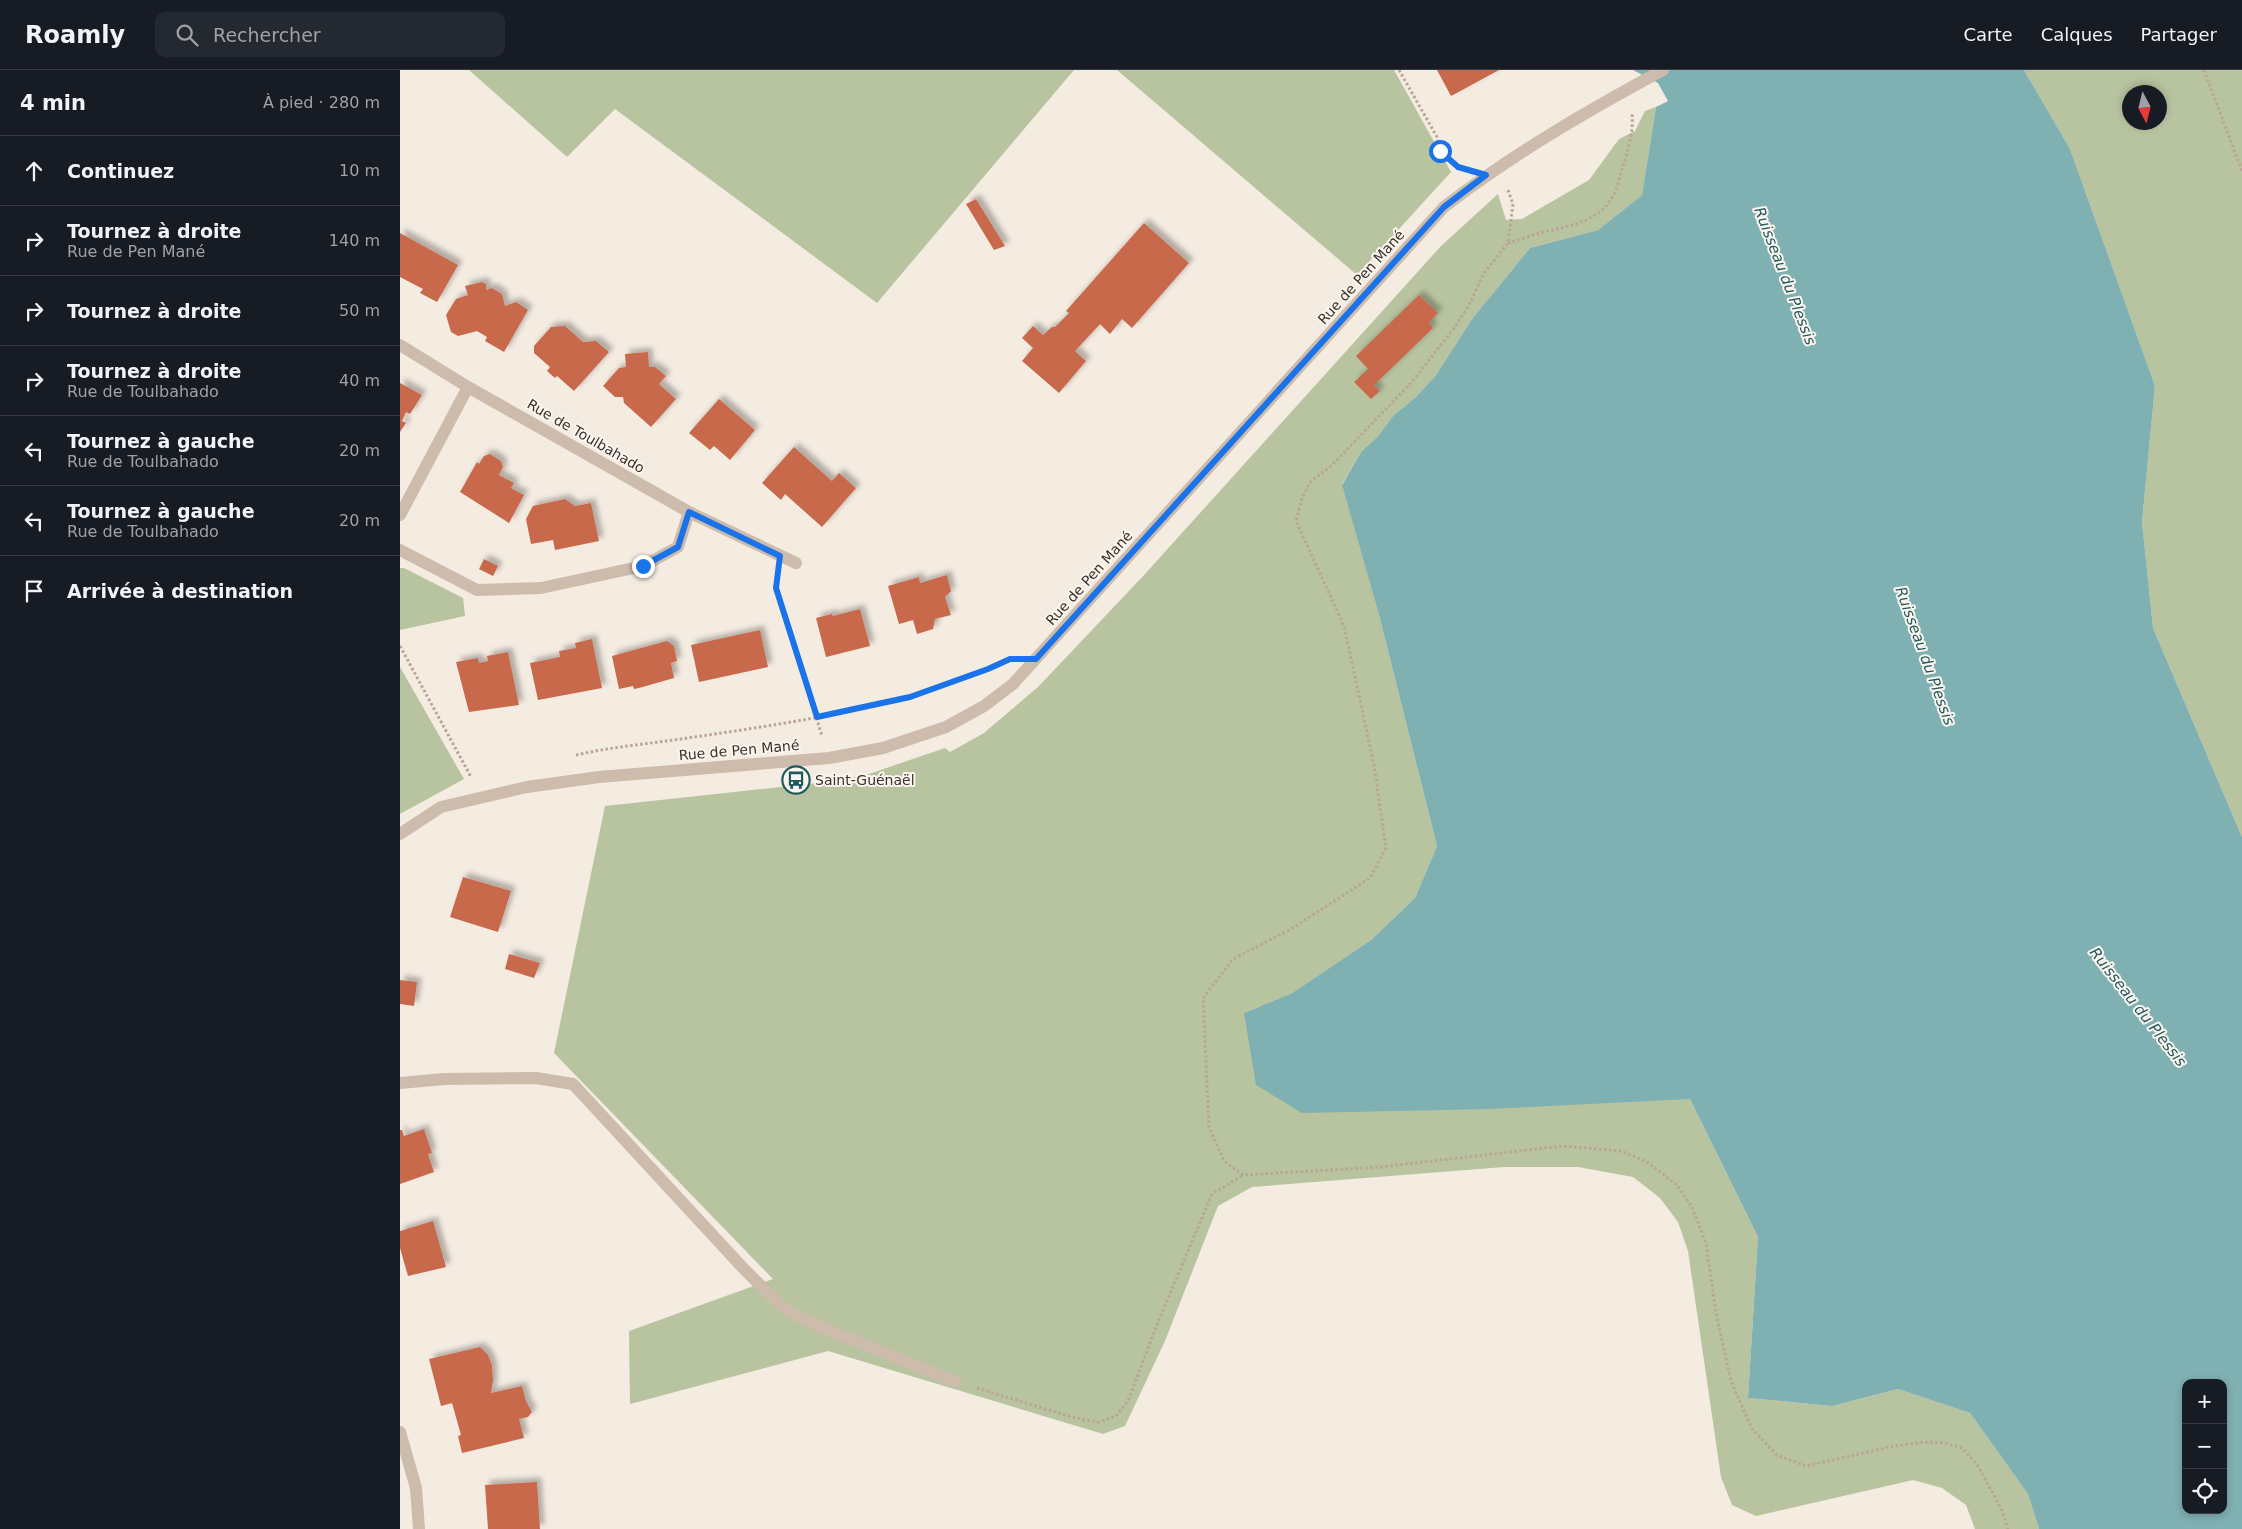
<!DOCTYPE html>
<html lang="fr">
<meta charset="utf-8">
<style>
body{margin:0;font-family:"DejaVu Sans",sans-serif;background:#242831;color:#f1f3f6}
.controls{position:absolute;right:15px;bottom:15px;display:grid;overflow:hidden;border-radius:10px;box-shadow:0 2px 8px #0003}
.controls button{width:45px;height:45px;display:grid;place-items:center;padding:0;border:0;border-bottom:1px solid #363941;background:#171b24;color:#f1f3f6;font:25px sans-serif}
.compass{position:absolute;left:1722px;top:15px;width:45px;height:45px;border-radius:50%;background:#171b24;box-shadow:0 2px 8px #0003;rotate:173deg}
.stop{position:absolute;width:15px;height:15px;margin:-11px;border:4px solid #1a73e8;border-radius:50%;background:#fff}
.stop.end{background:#1a73e8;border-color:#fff;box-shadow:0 1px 5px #0008}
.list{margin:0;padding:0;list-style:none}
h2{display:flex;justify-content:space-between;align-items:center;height:65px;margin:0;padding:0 20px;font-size:21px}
h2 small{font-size:16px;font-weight:400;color:#9ea1a6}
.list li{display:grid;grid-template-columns:32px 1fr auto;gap:15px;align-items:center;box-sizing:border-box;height:70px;padding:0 20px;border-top:1px solid #363941}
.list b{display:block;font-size:19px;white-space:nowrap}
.list p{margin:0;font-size:16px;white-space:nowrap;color:#9ea1a6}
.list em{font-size:16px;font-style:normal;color:#9ea1a6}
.icon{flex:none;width:28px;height:28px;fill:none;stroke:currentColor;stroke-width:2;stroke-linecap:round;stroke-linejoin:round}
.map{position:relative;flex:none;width:1842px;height:1459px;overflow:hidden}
header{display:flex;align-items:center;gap:30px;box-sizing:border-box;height:70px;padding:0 25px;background:#171b24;border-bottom:1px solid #363941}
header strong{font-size:24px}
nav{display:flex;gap:28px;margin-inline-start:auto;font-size:18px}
.search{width:350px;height:45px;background:#242831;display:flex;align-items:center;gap:12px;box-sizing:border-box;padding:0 18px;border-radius:10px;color:#9ea1a6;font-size:19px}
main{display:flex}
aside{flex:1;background:#171b24}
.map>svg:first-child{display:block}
</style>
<header>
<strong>Roamly</strong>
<div class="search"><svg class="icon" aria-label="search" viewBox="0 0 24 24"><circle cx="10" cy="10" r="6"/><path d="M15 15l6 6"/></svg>Rechercher</div>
<nav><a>Carte</a><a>Calques</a><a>Partager</a></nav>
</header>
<main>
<aside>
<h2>4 min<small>À pied · 280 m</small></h2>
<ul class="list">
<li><svg class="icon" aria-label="ahead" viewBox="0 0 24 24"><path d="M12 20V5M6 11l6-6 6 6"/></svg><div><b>Continuez</b></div><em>10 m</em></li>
<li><svg class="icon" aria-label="right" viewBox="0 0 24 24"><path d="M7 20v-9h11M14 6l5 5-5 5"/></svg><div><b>Tournez à droite</b><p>Rue de Pen Mané</p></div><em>140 m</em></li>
<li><svg class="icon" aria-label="right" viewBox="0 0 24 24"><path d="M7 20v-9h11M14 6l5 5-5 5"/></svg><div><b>Tournez à droite</b></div><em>50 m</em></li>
<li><svg class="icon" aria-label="right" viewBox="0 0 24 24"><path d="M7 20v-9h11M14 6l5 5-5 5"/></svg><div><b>Tournez à droite</b><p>Rue de Toulbahado</p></div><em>40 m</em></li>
<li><svg class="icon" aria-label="left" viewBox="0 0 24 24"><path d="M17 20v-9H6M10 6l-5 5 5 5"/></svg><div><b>Tournez à gauche</b><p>Rue de Toulbahado</p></div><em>20 m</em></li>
<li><svg class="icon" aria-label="left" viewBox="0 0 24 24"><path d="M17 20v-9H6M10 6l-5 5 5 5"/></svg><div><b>Tournez à gauche</b><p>Rue de Toulbahado</p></div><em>20 m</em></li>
<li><svg class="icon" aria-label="arrive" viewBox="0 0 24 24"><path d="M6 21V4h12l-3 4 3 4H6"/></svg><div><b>Arrivée à destination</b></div></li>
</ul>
</aside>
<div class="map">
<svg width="1842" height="1459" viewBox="0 0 1842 1459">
<defs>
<filter id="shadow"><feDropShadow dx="4.5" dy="-4.5" stdDeviation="2.5" flood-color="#0004"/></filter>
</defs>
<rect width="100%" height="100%" fill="#f4ebe1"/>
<path fill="#b8c4a0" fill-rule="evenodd" d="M69,0h605l-197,233 -262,-194 -48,48z
M717,0h277l57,102 -94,103z
M1624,0h218v767l-89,-209 -11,-106 13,-136 -85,-237zM1730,22h30v30h-30z
M1256,37l-14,88 -44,35 -68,18 -58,71 -36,56 -20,22 -22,18 -16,21 -17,16 -19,32 37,131 58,231 -22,52 -44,42 -79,53 -48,20 446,86 68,138 -10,161 84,8 66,-17 72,24 58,81 11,35h-64l-9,-24 -24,-17 -29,-8 -157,36 -24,-11 -11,-28 -33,-226 -10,-29 -18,-24 -27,-21 -55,-10h-74l-252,20 -34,19 -53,135 -40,85 -22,8 -275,-83 -198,53 -1,-73 144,-52 -219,-226 51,-247 221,-24 37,-6 82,-28 5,4 34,-19 55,-47 106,-112 296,-328 57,-52 8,26 16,-1 67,-39 30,-41 16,-8 10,-20z
M0,498h4l59,30 2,18 -65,14z
M0,597l64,112 -64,35z"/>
<path fill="#7fb0b2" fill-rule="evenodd" d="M1233,0h391l46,79 85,237 -13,136 11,106 89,209v692h-203l-11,-35 -58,-81 -72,-24 -66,17 -84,-8 10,-161 -68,-138 -200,10 -188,4 -46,-28 -12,-72 48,-20 79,-53 44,-42 22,-52 -58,-231 -37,-130 19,-33 17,-16 16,-21 22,-18 20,-22 36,-56 58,-71 68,-18 44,-35 14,-88 12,-6 -10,-18zM1786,1313h37v127h-37z"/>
<path fill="#c8694b" filter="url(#shadow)" d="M1037,0h62l-48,26z
M576,129l29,47 -11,4 -28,-46z
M744,153l45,40 -57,65 -10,-9 -12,15 -10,-10 -25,27 11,10 -27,32 -37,-32 11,-13 -11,-10 11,-12 10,9 9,-8h3l14,-14 -3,-2z
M0,163l58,32 -21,37 -17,-9 3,-4 -23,-12z
M82,212l4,2v6l6,-2 10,6 3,12 11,-4 12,8 -24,42 -19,-11 2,-4 -10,-6 -19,5 -7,-4 -5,-17 10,-16 12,-4 -3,-9z
M1019,225l19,18 -9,9 4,6 -59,57 6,6 -9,8 -17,-17 14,-13 -12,-13z
M165,256l18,16 13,-1 13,11 -35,39 -17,-15 -2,2 -8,-7 3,-4 -16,-14v-7l17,-19z
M248,282l1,15h6l11,9 -7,8 17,15 -25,28 -27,-24 -1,-6h-8l-12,-11 16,-18 7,-1 -1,-13z
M0,313l22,12 -12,19 -4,-2 -4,9 4,2 -6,9z
M319,329l36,31 -25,30 -16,-14 -4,4 -21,-17z
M394,377l38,34 7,-8 17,15 -34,39 -37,-33 -4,6 -19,-17z
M90,384l11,7 2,6 -4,8 15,8 -3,5 13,7 -15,28 -49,-31 17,-30 2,2 5,-8z
M165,429l10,7 16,-3 8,38 -44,9 -2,-10 -22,4 -5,-25 7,-13z
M84,489l14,7 -5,10 -14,-7z
M547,505l4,16 -6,6 6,18 -16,4 -2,10 -16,5 -4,-14 -14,4 -11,-38 31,-9 1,6z
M460,539l10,37 -44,11 -10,-39 16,-4 1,2z
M360,560l8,37 -69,15 -8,-37z
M192,569l10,49 -64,12 -8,-37 30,-6 -1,-6 17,-3 -1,-5z
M267,571l7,5 3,15 -6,2 3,15 -35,10 -5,1 -1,-3 -14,3 -7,-33z
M108,582l11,53 -50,7 -13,-50 22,-4 1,5 9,-2 -1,-5z
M63,807l48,14 -13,41 -48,-15z
M109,884l31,9 -6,15 -29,-9z
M0,910l17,2 -3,24 -14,-2z
M24,1059l8,24 -4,1 6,18 -34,12v-54h2l2,6z
M33,1151l13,46 -38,9 -8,-28v-17z
M80,1277l8,8 4,10 1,15 -2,13 31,-7 4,15 6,11 -4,5 -9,2 5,19 -62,15 -4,-17 3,-1 -9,-32 -11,3 -12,-47z
M137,1412l3,47h-52l-3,-44z"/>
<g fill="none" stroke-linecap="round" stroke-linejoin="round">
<path stroke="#b9a596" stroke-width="3" stroke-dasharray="2.5 2.5" stroke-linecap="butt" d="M999,0l38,67 3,14 20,16
M1804,0l38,101
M1108,120l5,14 -5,39 -24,30 -15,32 -14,22 -44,56 -80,83 -20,15 -9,17 -6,23 48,105 30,139 12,83 -16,30 -79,51 -58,30 -30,39 6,129 15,34 19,14 137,-8 182,-21 59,5 26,11 30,23 15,22 14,36 10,70 15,68 21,48 25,26 29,11 88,-20 31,-4 20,1 17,5 16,18 23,42 7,21
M1108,173c14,-4 29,-10 44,-13 26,-6 50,-11 63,-38 4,-8 5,-18 8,-26 5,-16 11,-36 9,-53
M377,509l-1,9 46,148
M0,576l71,131
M176,685c35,-8 70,-11 105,-16 107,-16 218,-30 318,-75
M577,1318l98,30 24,4 17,-6 12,-15 28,-74 56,-133 31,-19"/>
<path stroke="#cdbbac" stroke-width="12" d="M0,275l68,42 221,125
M0,445l68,-128
M0,480l77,40 64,-2 102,-22 35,-19 11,-35 107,51
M0,1013l44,-4 92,-1 37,6 171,185 37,37 21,13 154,63"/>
<path stroke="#cdbbac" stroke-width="12" d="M0,764l41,-27 86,-20 72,-10 230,-19 54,-10 63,-21 38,-21 29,-22 431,-477c69,-53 143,-96 219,-137
M0,1362l16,56 3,41"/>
</g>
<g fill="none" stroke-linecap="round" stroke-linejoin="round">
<path stroke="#1a73e8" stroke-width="6" d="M243,496l35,-19 11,-35 91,44 -4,32 41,129 93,-20 78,-28 22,-10h26l408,-452 42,-32 -28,-8 -18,-16"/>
</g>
<defs>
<g id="bus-ring" transform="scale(1.4375)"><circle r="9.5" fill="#fbf5ee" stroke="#1f5a5e" stroke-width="1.5"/><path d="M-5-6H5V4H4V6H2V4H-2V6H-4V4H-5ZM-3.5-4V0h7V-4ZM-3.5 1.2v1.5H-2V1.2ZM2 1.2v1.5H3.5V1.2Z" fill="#1f5a5e"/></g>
</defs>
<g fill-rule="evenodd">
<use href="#bus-ring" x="396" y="710"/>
</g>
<g text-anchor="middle" stroke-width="4" stroke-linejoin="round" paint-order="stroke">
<g font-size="14" fill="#3b302b" stroke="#fbf5ee">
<text transform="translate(961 207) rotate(-48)" y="5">Rue de Pen Mané</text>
<text transform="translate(186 366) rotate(30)" y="5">Rue de Toulbahado</text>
<text transform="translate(689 508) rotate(-48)" y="5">Rue de Pen Mané</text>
<text transform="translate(339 680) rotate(-5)" y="5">Rue de Pen Mané</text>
</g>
<g font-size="14" fill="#3b302b" stroke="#fbf5ee" text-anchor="start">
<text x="415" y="715">Saint-Guénaël</text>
</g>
<g font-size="15" font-style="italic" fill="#1f5a5e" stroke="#fbf5ee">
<text transform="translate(1385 206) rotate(69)" y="5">Ruisseau du Plessis</text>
<text transform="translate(1525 586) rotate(70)" y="5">Ruisseau du Plessis</text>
<text transform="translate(1738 937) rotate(52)" y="5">Ruisseau du Plessis</text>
</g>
</g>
</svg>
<div class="controls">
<button>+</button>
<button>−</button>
<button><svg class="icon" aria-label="locate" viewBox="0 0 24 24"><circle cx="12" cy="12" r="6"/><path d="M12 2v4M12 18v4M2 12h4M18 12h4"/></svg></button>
</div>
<svg class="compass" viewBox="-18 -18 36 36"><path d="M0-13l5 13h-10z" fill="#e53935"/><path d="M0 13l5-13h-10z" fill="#9ea1a6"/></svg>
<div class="stop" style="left:1040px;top:81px"></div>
<div class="stop end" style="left:243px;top:496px"></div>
</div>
</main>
